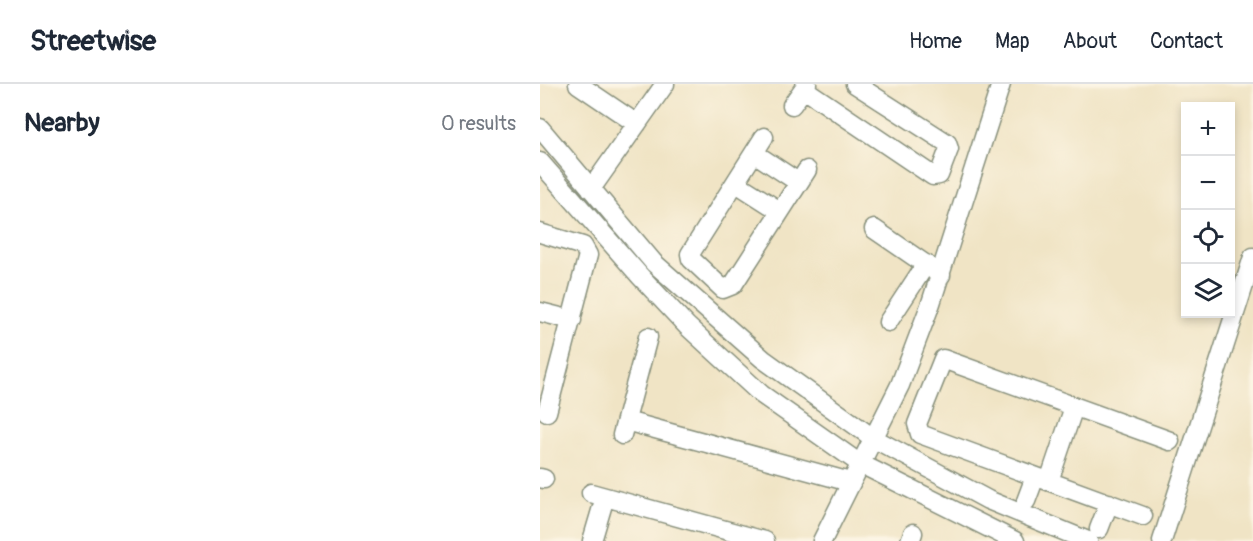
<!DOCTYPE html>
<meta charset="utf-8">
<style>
body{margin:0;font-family:Pangolin,sans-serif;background:#f6f6f7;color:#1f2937}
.controls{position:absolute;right:18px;top:18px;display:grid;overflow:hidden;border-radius:0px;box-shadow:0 3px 9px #0003}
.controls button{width:54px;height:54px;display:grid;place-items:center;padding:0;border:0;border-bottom:2px solid #e0e1e3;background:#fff;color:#1f2937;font:30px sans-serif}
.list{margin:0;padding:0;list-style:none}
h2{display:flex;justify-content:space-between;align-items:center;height:78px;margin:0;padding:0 24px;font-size:26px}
h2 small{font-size:20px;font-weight:400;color:#747a83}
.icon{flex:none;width:33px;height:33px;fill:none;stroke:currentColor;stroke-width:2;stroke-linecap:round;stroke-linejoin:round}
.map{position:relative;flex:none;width:713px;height:457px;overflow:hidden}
header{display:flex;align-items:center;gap:36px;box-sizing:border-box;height:84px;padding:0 30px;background:#fff;border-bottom:2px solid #e0e1e3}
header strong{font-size:28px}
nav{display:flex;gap:33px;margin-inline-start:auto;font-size:21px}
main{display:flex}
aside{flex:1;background:#fff}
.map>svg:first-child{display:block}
</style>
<header>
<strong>Streetwise</strong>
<nav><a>Home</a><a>Map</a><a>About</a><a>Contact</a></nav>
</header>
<main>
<aside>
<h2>Nearby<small>0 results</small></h2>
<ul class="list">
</ul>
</aside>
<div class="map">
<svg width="713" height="457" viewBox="0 0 713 457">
<rect width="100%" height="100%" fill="#fcf5e5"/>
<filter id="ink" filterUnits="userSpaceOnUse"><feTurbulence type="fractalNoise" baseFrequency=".0167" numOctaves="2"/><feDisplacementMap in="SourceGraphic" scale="12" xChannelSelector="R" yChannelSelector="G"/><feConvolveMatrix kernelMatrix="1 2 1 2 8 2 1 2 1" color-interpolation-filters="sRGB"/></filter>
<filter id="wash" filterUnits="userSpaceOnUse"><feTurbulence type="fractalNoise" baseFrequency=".008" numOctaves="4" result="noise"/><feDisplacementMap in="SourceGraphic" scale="24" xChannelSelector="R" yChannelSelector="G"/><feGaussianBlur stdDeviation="1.35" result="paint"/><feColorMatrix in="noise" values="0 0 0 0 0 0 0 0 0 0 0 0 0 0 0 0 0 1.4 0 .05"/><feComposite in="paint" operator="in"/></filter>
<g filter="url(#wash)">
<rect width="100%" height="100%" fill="#f0e4c5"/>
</g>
<g filter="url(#ink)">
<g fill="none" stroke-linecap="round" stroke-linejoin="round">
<g stroke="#88907c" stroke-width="21">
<path id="minor" d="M38,0l59,40
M264,5l129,87 6,-1 10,-26 -2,-6 -92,-59
M252,21l15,-21
M0,44l114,135 109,96 110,79 115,62 100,41
M224,53l-74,117 1,5 32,30 10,-4 74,-115
M214,69l44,29
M0,78l100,114 47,50 74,68 98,69 156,78
M196,99l44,28
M51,105l74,-105
M334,145l67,46
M0,149l43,13 5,9 -41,157
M0,228l32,8
M348,238l38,-58
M86,337l224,61
M82,351l26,-98
M0,394l4,1
M509,397l25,-74
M51,409l174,48
M486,417l9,-24
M603,432l-223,-82 -3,-10 26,-65 227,82
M559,445l10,-26
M52,457l13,-44
M282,457l78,-156 31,-82 70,-219
M370,457l3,-8
M622,457l91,-284"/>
</g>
<use href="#minor" stroke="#fff" stroke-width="18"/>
</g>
</g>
</svg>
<div class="controls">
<button>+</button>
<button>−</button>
<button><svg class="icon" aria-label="locate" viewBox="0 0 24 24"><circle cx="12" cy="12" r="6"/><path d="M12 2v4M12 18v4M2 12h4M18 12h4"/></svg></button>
<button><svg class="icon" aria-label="layers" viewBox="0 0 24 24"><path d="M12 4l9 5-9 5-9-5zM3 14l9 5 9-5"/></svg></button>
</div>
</div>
</main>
